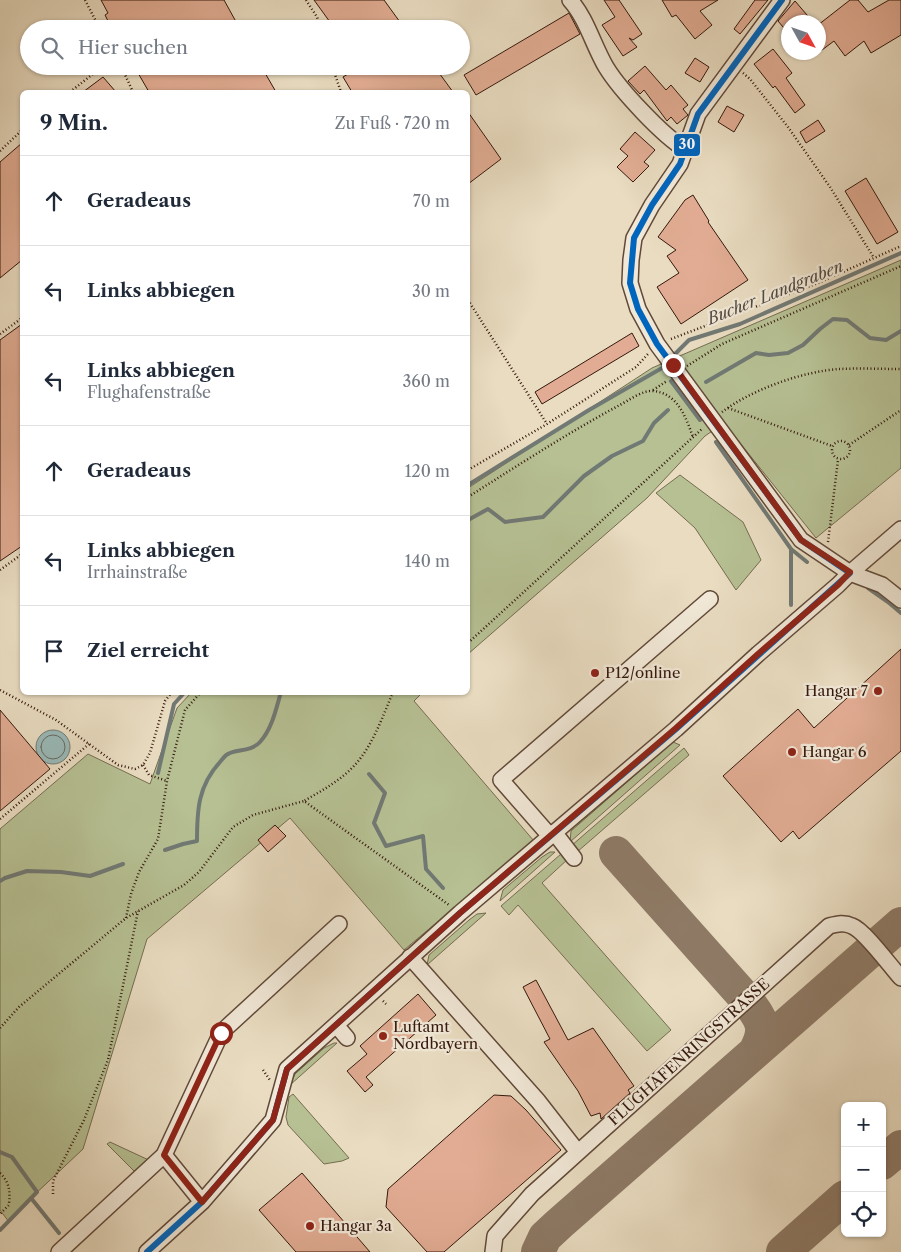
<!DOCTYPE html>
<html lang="de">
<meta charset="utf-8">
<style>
body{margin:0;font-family:"Libre Caslon Text",serif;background:#f6f6f7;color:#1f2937}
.controls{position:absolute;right:15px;bottom:15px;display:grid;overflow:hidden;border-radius:8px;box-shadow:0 1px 4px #0004}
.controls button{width:45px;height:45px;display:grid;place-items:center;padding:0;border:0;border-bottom:1px solid #e0e1e3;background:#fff;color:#1f2937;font:25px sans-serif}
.compass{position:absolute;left:781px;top:15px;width:45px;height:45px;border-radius:50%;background:#fff;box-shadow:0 1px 4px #0004;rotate:130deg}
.stop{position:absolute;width:15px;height:15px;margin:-11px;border:4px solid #8f2418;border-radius:50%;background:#fff}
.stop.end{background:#8f2418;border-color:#fff;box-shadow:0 1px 5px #0008}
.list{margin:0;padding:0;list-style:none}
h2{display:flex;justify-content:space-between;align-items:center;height:65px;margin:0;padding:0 20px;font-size:21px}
h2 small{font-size:16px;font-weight:400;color:#747a83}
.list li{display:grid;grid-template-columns:32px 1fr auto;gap:15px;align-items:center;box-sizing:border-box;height:90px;padding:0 20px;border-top:1px solid #e0e1e3}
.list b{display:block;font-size:19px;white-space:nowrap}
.list p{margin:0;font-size:16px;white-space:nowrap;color:#747a83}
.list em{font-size:16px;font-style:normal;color:#747a83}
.icon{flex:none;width:28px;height:28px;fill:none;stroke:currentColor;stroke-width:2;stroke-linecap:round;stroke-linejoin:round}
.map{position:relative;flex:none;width:901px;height:1252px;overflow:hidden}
.search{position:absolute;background:#fff;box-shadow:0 1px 4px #0004;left:20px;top:20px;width:450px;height:55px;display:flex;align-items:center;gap:12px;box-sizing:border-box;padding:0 18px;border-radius:28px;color:#747a83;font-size:19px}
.panel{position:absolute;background:#fff;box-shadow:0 1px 4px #0004;left:20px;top:90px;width:450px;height:605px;border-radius:8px}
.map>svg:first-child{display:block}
</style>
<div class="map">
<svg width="901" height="1252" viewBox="0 0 901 1252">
<rect width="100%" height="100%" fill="#e9dcc1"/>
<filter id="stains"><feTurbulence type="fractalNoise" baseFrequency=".004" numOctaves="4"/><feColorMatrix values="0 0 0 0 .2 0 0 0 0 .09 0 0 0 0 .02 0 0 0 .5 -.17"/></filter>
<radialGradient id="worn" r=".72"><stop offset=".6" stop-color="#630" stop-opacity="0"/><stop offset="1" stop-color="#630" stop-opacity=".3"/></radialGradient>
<path fill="#b6c093" stroke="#756c50" d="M901,260v208l-85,70 -92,-115 -19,13 -58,62 -179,156v-166l184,-120z
M680,475l63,47 18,38 -25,30 -41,-62 -39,-35z
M423,692l-9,9 120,140 -130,109 -114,-132 -143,121 -64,210 -52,49 -22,24 -9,-12v-381l88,-75 62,30 27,-76 14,-15z
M673,742l7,3 -110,97 1,-11z
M684,748l5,7 -112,97 -6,-6z
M550,852h5l-55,49 3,-11 39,-33z
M561,854l7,5 -26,24 129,147 -24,21 -129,-146 -9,10 -8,-9z
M486,913l-59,52 2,-10 40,-35 8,-6z
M334,1043h3l-47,42 5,-11 29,-26z
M293,1094l56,64 -7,3 -18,3 -36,-39 -2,-8 3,-20z
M110,1142l43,20 -15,13 -31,-31z"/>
<path fill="#99bab9" stroke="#717974" d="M36 747a17 17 0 1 1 34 0a17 17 0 1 1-34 0Z"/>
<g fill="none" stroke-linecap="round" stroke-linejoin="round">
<path stroke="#666962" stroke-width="1" d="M41 747a12 12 0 1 1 24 0a12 12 0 1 1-24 0Z"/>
<path stroke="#717974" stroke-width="4" d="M671,358l18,-18 51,-16 161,-71
M671,381l29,39
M706,382l50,-29 13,2 19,-2 15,-8 17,-16 13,-10 14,1 23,18 16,2 15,-9
M716,442l75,107v56
M468,485l121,-75 73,-42 4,-5
M468,520l20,-11 17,13 38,-5 41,-41 28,-20 31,-15 11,-18 14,-13
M791,549l16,13
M868,588l20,14 13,11
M158,773l16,-69 11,-12
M369,774l16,19 -11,30 12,23 37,-10 3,33 17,19
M165,850l18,-6 14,-3c0,-31 1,-55 23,-79 2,-2 5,-7 8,-8 8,-5 23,-2 32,-12 12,-13 16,-33 21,-50
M0,881l5,-3 22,-7 34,1 29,4 33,-12
M0,1152l12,5 25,35 -37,38
M31,1198l28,35"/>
<path stroke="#8e7a66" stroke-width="34" d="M616,853l131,147c14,19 21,27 9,50
M882,1163l19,-16
M538,1252l7,-15 14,-13 342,-300
M783,1252l62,-55"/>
</g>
<path fill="#e1ac93" stroke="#34180c" d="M101,0h123l16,29h-128l-7,-14 3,-2z
M314,0h70l21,29h-70z
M604,0h15l23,34 -9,6 -4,-2 8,9 -14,9 -21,-31 13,-8z
M662,0h56l-18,11 12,14 -17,14 -19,-24 -4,2z
M755,0h13l-28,34 -6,-5z
M850,0h8l10,12 21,-12h12v35l-30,18 -7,-12 -19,15 -11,-15 -16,12v-28z
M795,1l18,21h-25v11l-10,-12z
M569,13l11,21 -104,61 -12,-20z
M773,49l19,24 -6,5 19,27 -10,8 -20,-27 -2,2 -19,-24z
M695,58l14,9 -9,15 -15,-9z
M134,66h127l15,26h-127z
M361,66h73l19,26h-101l-9,-15z
M645,66l21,24 5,-5 17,20 -5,4 5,6 -11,9 -6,-7 -4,4 -23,-31 -4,4 -12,-13z
M103,77l13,15h-33z
M727,106l17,9 -10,17 -16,-10z
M468,112l33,47 -33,25z
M818,120l7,11 -19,12 -6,-11z
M635,132l20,18 -11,12 5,4 -16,16 -16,-15 11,-11 -8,-7z
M22,143v117l-22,18v-116z
M866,178l32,54 -21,12 -32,-53z
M693,195l16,26 -1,1 40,58 -67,44 -24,-37 22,-14 -12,-17 9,-6 -18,-13 27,-37z
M22,324v222l-22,15v-221z
M632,333l7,13 -97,58 -7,-12z
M901,649v102l-102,88 -6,-8 -12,11 -58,-66 75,-67 16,19z
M0,710l50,59 -50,42z
M275,825l11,11 -18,16 -10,-12z
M536,980l32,60 25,-12 41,58 -6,4 2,3 -29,26 -1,-6 -9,3 -13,-25 -34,-49 6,-3 -27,-52z
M418,994l18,21 -70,62 7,8 -8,7 -18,-21 20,-17 -7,-8z
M494,1095l17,1 15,14 35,40 -117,102h-17l-41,-45 2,-18z
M302,1173l68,79h-74l-37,-42z"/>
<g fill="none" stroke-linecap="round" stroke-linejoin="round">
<g stroke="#614939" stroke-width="18">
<path id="minor" d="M570,0c17,19 23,45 36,67 14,23 57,69 79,82
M782,0l-84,114 -18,50 -28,41 -18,33 -3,22 -1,23 8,26 19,35 144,196 49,33 32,12 19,15
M554,832l20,26
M550,836l-49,-56 209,-181
M410,957l128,144 39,50
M336,1025l11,13
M164,1155l38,47
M59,1252l105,-97 57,-122 5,-5 113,-104
M147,1252l55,-50 71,-82 14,-51 173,-156 216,-184 82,-75 80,-69 12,-12 51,-44
M493,1252l2,-16 37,-42 297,-268c8,-2 15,-4 23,0 13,5 38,40 49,52"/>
</g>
<path stroke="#34180c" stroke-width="2.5" stroke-dasharray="1 2.5" stroke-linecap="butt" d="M85,0l15,29
M306,0l11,17 4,12
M121,66l12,26
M332,66l9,26
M743,73l7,6 38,48 42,60 44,71
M70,92l33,-26
M0,151l22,-21
M468,300l79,124
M0,334l22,-16
M671,339l147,-56 83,-37
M687,366l35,-22 179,-78
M653,390l14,-9
M728,408l104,38
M722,412c29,-22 81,-41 118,-43 20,-1 41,0 61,0
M832 450a9 9 0 1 1 18 0a9 9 0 1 1-18 0Z
M849,445l52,-35
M468,470l79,-46 89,-57 12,-13
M468,497c49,-31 98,-63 150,-91 10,-5 24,-16 35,-15 25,2 33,27 40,46
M828,542l10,-82
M0,570l22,-16
M468,643l235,-215
M0,690l56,30 62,45 17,4 8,-4 7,-12 15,-52 7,-9
M393,692c-11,26 -21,56 -41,76 -14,14 -31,23 -48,33l145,104
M426,692l1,1
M143,765l6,10 18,6
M0,819l89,-75
M126,918l5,-24 8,-22 19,-33 9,-58 18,-71 16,-18
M383,1001l3,3
M0,1028l19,-21 107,-89 58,-33 15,-13 34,-45 20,-12 51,-14
M263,1070l7,10
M0,1173c10,10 10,18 9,32l-9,9
M53,1194v-13l31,-61 24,-60 30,-149"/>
<use href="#minor" stroke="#f1e8d7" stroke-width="15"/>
<g stroke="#f1e8d7" stroke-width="10">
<path id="bus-1" d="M782,0l-84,114 -18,50 -28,41 -18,33 -4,45 8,26 19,35 144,196 49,33
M147,1252l55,-50 71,-82 14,-51 173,-156 216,-184 174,-156"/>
</g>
<use href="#bus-1" stroke="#0065bd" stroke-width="6"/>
</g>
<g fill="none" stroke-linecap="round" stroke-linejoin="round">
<path stroke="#8f2418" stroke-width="6" d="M221,1033l-57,122 38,47 71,-82 14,-51 173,-156 216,-185 82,-74 80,-69 12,-13 -49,-32 -128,-175"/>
</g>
<g fill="#8f2418" stroke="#f1e8d7" stroke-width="2">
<circle cx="595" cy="673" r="5"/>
<circle cx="878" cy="691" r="5"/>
<circle cx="792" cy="752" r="5"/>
<circle cx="383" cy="1036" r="5"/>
<circle cx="310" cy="1226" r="5"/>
</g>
<g text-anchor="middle" stroke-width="4.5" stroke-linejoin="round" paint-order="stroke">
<g font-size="15" fill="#34180c" stroke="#f1e8d7" text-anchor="start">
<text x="605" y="678">P12/online</text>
<text x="868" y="696" text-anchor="end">Hangar 7</text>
<text x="802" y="757">Hangar 6</text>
<text x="393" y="1032">Luftamt<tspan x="393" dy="17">Nordbayern</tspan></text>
<text x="320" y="1231">Hangar 3a</text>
</g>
<g font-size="15" fill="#34180c" stroke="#f1e8d7">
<text transform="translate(689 1052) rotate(-42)" y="5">FLUGHAFENRINGSTRASSE</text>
</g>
<g font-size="16" font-style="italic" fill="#524940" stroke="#f1e8d7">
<text transform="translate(775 292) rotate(-22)" y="6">Bucher Landgraben</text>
</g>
</g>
<rect stroke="#f1e8d7" stroke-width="2" x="673" y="133" width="28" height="24" rx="5" fill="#0065bd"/>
<g font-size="14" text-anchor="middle" font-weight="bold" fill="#fff">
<text x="687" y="149">30</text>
</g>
<rect width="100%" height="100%" filter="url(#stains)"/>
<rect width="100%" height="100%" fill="url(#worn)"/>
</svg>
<div class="controls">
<button>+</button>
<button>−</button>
<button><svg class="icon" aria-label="locate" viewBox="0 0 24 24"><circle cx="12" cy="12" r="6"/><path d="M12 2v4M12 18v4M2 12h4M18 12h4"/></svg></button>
</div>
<svg class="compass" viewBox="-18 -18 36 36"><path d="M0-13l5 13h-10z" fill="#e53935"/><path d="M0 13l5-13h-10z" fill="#747a83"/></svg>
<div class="stop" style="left:221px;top:1033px"></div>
<div class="stop end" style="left:673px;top:365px"></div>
<div class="search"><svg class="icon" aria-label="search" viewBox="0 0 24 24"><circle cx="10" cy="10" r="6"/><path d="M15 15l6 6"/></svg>Hier suchen</div>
<section class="panel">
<h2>9 Min.<small>Zu Fuß · 720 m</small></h2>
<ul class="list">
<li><svg class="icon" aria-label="ahead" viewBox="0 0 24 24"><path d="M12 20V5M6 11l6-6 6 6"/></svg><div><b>Geradeaus</b></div><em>70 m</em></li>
<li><svg class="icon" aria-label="left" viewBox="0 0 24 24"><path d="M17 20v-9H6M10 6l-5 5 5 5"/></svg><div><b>Links abbiegen</b></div><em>30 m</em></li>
<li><svg class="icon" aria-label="left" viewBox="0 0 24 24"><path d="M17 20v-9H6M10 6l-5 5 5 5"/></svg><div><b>Links abbiegen</b><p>Flughafenstraße</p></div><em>360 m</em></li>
<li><svg class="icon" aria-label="ahead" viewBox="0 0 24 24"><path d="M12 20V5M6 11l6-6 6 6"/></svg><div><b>Geradeaus</b></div><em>120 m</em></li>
<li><svg class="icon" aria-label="left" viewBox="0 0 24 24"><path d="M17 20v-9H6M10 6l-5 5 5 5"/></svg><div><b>Links abbiegen</b><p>Irrhainstraße</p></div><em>140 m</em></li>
<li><svg class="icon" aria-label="arrive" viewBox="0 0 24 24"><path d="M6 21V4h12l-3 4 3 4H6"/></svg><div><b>Ziel erreicht</b></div></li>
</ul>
</section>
</div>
